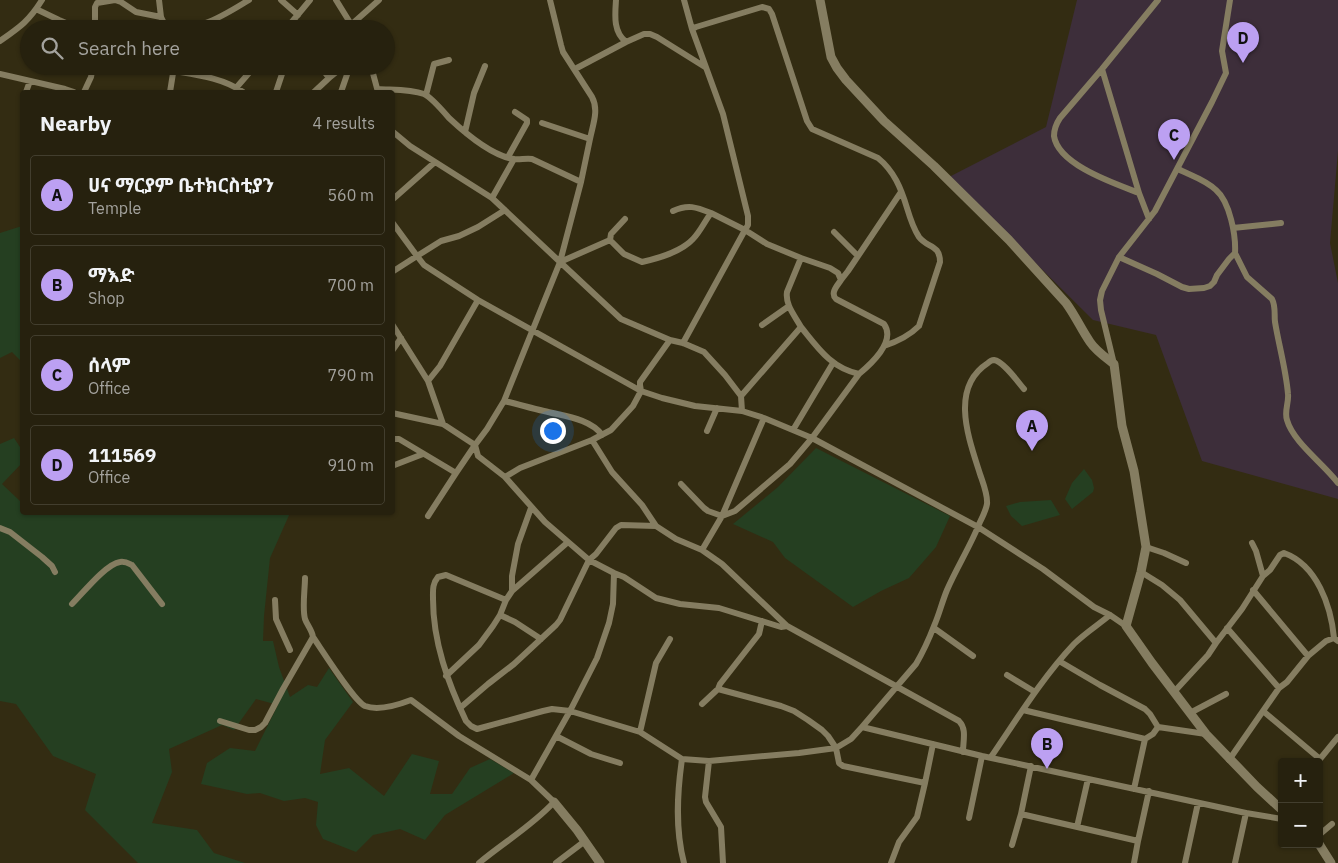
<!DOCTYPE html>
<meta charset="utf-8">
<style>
body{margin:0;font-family:"IBM Plex Sans","Noto Sans Ethiopic",sans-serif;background:#322e1c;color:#f1f3f6}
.controls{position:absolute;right:15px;bottom:15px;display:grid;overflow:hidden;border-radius:5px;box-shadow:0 1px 4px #0004}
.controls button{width:45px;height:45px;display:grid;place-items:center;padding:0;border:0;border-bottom:1px solid #423e2e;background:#26210e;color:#f1f3f6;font:25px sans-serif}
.you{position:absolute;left:552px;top:430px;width:18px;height:18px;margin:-12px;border:4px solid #fff;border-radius:50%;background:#1a73e8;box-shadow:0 0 0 8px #1a73e833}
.badge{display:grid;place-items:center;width:32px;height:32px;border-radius:50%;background:#bca0f2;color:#111;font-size:16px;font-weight:700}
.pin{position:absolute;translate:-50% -41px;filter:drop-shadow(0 1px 2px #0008)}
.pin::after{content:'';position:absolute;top:26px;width:18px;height:15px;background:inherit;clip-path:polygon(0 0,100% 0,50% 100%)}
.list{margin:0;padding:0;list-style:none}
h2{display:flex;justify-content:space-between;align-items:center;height:65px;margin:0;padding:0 20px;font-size:21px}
h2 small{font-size:16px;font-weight:400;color:#a4a39e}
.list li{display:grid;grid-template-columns:32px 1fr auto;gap:15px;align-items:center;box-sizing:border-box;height:80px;margin:0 10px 10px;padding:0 10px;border:1px solid #423e2e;border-radius:5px}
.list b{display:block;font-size:19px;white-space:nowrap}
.list p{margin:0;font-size:16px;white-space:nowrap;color:#a4a39e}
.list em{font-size:16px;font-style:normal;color:#a4a39e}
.icon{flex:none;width:28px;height:28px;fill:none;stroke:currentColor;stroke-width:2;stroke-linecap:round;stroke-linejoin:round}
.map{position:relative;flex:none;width:1338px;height:863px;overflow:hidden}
.search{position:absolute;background:#26210e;box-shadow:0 1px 4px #0004;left:20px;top:20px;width:375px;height:55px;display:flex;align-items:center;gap:12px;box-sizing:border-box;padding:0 18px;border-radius:28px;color:#a4a39e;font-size:19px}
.panel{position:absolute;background:#26210e;box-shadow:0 1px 4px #0004;left:20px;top:90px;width:375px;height:425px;border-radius:5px}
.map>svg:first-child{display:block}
</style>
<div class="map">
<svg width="1338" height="863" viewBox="0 0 1338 863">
<rect width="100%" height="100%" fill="#332c12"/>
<path fill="#3d2e3a" d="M1077,0h261v151l-8,92 8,40v216l-136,-38 -46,-126 -63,-15 -144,-143 97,-50z"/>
<path fill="#253f21" d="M22,226v136l-10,-10 -12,6v-125z
M14,438l8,12v13l-20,21 18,17 2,-1v12l268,1 -20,45 -6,58 -1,25h10l6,26 11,30 18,-12 9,2 12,-19 24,34 -28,38 -5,34 29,-6 35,28 28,-42 27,7 -9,33h22l18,-26 20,-9 24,14 -69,42 -20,25 -25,-11 -27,6 -17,17 -33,-13 -7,-14 2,-23 -13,-4 -21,3 -24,-8 -13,1 -46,-10 6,-21 23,-15 25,3 23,-46 -22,-6 -22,31 -12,-5 -53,24 3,23 -20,51 45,7 17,23 31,10h-107l-53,-53 11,-36 -43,-18 -37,-52 -16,-3v-257z
M816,448l134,68 -14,31 -27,31 -28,13 -28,16 -68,-49 -12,-16 -40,-18 45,-37z
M1084,469l8,11 2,8 -1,4 -21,17 -7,-10 7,-16z
M1051,500l9,15 -38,11 -11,-10 -5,-10 14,-4z"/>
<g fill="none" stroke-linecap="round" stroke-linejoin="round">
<path stroke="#857d61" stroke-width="6" d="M159,0l2,17 2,4
M281,0l17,15
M336,0l18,29
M616,0c-1,15 -3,32 10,42
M684,0l8,29
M36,9l23,11 21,9
M164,24c30,12 60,-9 85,-24
M352,24l27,-24
M95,29v-22l2,-4 18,-3 6,2 15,10 25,5
M286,29l24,-29
M0,41c20,-14 29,-20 42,-41
M320,66l9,12
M371,66l7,26
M575,69l51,-27 18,-8h6l7,3 48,30
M1102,69l37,124 10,26
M174,71c24,4 49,7 69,21
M0,74l65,15 9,3
M236,88l19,-22
M378,89c14,1 32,0 46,5 7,3 19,17 25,24 16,15 42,37 64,41 6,1 13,-1 19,0l49,23
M26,92l4,-11
M84,92l7,-15 2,-11
M170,92l4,-25
M276,92l6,-18
M314,92l15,-14 15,-12
M341,92l9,-26
M426,95l8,-31 15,-4
M542,123l48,16c3,-15 9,-29 2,-42l-29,-45 -2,-7 -11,-45
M392,131l18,15 82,52 68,64 21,-80 9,-43
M465,132l9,-39 11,-27
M508,157l19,-34v-3l-12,-8
M1139,193c-23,-9 -81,-28 -85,-57 0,-7 2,-12 6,-18l42,-49 56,-69
M492,198l22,-39
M392,200l43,-38
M673,211c15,-7 23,-4 38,2
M392,222l25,34 24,-15 18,-5 19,-9 27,-17
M1233,228l48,-5
M834,232l24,24
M610,240l1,-6 14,-15
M1235,253l12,24 25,22c4,8 2,15 3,23 4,24 11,48 13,72 1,9 -4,17 -1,26 6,22 37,44 51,63
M1119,257l38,17 25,13 7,2 15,-1 6,-2 4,-4 3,-7 12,-16 6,-6c1,-17 -5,-51 -19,-63 -10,-10 -26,-15 -38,-21
M801,258l-14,34c-2,13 8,24 14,35
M560,262l50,-22 14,14 18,8c17,-4 39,-10 51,-23 7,-7 12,-18 18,-26l34,17 -62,113
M392,272l25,-16 7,9 54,35 163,91 21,7 33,8 47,5 22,7 48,20 166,89 65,42 51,38 16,8 16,11
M841,280l7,-9 53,-79
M392,324l36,57 12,-15 38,-66
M762,325l27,-19
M392,351l9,-13
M1114,364l-13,-54 -1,-10 2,-9 17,-34 36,-46 57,-109 14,-29 -4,-22 8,-51
M741,396l1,15
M504,401c14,3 26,7 40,10 18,5 46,7 58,24
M392,413l51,11
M793,430l40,-67
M707,431l10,-23
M392,439h7l57,34 19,-28 -32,-21 -15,-43
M592,440l20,32 30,33 14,21
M392,466l31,-12
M505,477l15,-9 72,-28 19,-10 22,-24 8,-15 -1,-6v-3l30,-42
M681,484l23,24 4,3 14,5 13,-5 55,-47 22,-26 47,-64
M428,516l28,-43
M0,528l10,4 32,25 10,9 3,6
M1252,543l4,8 7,25
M1146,547l18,6 22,10
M702,550l20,-34 42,-98
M1141,572l21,13 18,15 36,43 -8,12 -34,37
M305,578c0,11 -3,30 0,41 2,6 7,11 8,18 9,13 41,64 52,69 13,5 33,-1 46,-6l48,36 72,44 23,22c-22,24 -50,40 -75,61
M512,591l56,-49
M275,600l1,19 14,31
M506,600l-60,-25 -8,2c-6,7 -5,14 -5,22 0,43 15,84 33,122l5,5 6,3 66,-18 9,-2 18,2 70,21 42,27c-5,35 -7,70 2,104
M72,604c11,-11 34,-40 48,-42 5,-1 8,1 12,3l30,39
M500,615l15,7 26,17
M762,621l-3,13 -39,50 -2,5 63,17 13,5 14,9 14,10 6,6 8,12 3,15 4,3 82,17 -8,34 -18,25 -8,21
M787,626l-6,1 -62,-19 -39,-4 -24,-6 -32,-21 -10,-4 -25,-13 -44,-38 -40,-45 -27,-21 -3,-11 12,-16 17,-28 56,-139 61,57 49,21 13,3 21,9 21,23 16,21 60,-69c17,21 30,41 58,47 12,-10 37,-33 25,-50l-48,-25c-6,-6 1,-13 5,-19l-3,-7 -8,-5 -29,-10 -34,-14 -22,-14 3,-5v-9l-25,-102 -31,-85 4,-2 66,-20 7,2 3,5 35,107 5,8 66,29c16,13 23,30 29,50 3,10 6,20 12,29 8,11 21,7 21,25l-21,64c-9,9 -23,16 -35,20
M934,628l39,28
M1227,628l52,60
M1216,643l26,-34 21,-33 7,-6 10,-15 4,-2c33,12 47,53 50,85
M1308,656l18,-15 8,-3 4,3
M1059,661l41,24 45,24 5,5 8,13
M1007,675l28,17
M446,676l33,-31 14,-19 7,-11 6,-15 6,-9v-15l6,-32 13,-36
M702,704l16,-15
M460,708l28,-24 26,-20 42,-39 4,-5 29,-60 7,-6 20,-26 5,-3 35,1 20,13 26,11 20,14 65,62 172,95c8,8 4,20 4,31
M1023,710l122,29 -11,50
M1263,711l57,48 -2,3
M1190,713l36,-19
M220,721l29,9h6l6,-3 4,-4 18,-34 30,-52
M862,727l54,-63c7,-12 13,-25 18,-38 5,-11 8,-24 13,-36 10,-23 24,-45 33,-68 3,-6 6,-12 7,-18 1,-9 -4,-21 -7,-30 -11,-35 -31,-86 8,-111 2,-2 3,-3 6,-3 9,1 24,22 30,29
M640,732l16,-69 14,-24
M556,736l35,18 29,9
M1145,739l8,-5 5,-7 48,7
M991,757c26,-38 51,-79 83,-113 11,-11 24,-19 36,-29
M682,759l27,2 -4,36 1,5 15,25 2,36
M1320,759l18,-22
M1229,760l50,-72 8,-6 21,-26 -55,-66
M709,761l90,-8 37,-5 15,-9 11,-12 120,29 264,57 -11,50
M531,780l39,-69 27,-53 12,-35 4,-19 1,-31
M925,783l8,-39
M1246,813l36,6
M1021,814l117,27 -4,22
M969,818l13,-62
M1077,827l11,-48
M1319,835l13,-11
M1138,841l11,-50
M1012,845l9,-31 10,-48
M556,863l29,-22
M1185,863l13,-60"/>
<path stroke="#857d61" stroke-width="9" d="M820,0l11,57 6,11 9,12 38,41 50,45 75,74 57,63c9,12 15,26 24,39 6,9 15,15 24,22l8,62 12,45 12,76 -5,25 -15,54 26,37 54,71 51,53 25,23
M554,802l23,28 23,33
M1319,844l12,19"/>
</g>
</svg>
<div class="controls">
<button>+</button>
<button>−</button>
</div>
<div class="you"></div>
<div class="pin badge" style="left:1032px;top:451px">A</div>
<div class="pin badge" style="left:1047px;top:769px">B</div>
<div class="pin badge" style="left:1174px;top:160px">C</div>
<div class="pin badge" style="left:1243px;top:63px">D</div>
<div class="search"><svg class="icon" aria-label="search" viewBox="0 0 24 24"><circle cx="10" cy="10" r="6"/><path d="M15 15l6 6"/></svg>Search here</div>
<section class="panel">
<h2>Nearby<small>4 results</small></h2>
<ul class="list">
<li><span class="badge">A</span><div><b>ሀና ማርያም ቤተክርስቲያን</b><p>Temple</p></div><em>560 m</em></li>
<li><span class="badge">B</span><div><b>ማእድ</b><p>Shop</p></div><em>700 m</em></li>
<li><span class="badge">C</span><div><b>ሰላም</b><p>Office</p></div><em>790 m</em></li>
<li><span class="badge">D</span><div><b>111569</b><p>Office</p></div><em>910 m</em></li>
</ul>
</section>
</div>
